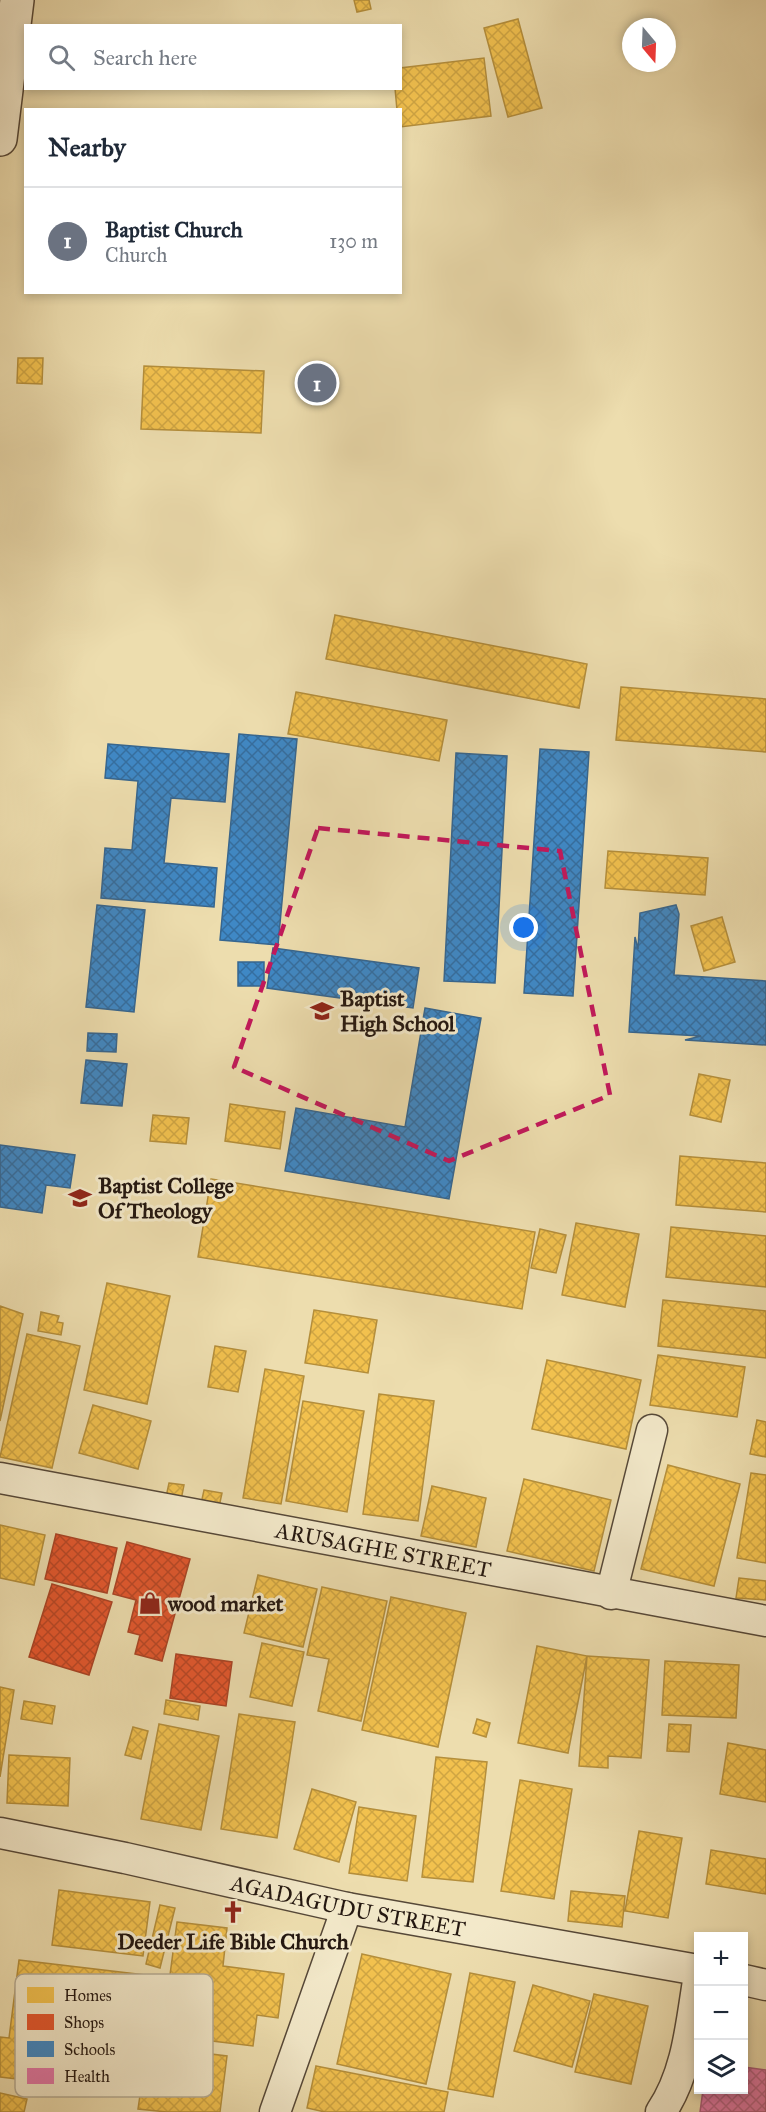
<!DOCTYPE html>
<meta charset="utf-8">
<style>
body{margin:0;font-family:"IM FELL Great Primer",serif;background:#f6f6f7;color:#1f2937}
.controls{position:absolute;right:18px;bottom:18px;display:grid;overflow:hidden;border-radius:0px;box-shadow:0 3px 9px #0003}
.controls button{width:54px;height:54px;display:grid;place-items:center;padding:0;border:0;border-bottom:2px solid #e0e1e3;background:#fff;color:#1f2937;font:30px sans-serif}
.compass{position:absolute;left:622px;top:18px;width:54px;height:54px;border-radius:50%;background:#fff;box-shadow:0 3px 9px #0003;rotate:161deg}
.you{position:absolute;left:524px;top:928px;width:21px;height:21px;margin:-15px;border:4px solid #fff;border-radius:50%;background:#1a73e8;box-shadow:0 0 0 9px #1a73e833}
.badge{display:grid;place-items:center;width:39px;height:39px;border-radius:50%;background:#1a73e8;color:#fff;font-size:20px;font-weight:700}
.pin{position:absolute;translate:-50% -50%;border:3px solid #fff;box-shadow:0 2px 6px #0006}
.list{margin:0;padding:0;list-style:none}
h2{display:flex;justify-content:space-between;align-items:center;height:78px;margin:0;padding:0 24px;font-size:26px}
h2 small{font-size:20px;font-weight:400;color:#747a83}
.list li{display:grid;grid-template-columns:39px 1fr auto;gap:18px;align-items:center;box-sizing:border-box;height:108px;padding:0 24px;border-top:2px solid #e0e1e3}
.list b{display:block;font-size:22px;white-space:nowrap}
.list p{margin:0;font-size:20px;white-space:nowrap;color:#747a83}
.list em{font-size:20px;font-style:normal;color:#747a83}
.icon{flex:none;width:33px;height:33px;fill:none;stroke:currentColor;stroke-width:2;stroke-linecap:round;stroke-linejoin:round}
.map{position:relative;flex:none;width:766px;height:2112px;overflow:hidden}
.search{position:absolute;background:#fff;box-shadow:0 3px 9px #0003;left:24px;top:24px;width:378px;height:66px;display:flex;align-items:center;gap:15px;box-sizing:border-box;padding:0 21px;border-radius:0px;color:#747a83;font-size:22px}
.panel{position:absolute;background:#fff;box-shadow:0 3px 9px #0003;left:24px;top:108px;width:378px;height:186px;border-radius:0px}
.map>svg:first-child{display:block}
</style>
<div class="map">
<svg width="766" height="2112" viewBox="0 0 766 2112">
<defs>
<pattern id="homes-cross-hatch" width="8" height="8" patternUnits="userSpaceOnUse" patternTransform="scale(1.5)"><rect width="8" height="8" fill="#f2c14e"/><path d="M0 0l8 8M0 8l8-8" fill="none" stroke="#cfa543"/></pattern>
<pattern id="shops-cross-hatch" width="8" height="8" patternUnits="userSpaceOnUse" patternTransform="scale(1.5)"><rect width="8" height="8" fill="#e4572e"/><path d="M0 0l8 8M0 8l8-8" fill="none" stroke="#b94726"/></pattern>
<pattern id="schools-cross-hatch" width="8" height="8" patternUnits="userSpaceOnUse" patternTransform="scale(1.5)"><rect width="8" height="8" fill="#3f88c5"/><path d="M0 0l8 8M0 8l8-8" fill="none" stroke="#356e9f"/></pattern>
<pattern id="health-cross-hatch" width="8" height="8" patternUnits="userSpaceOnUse" patternTransform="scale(1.5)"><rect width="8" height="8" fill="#e377a8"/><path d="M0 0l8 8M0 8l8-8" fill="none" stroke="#b86187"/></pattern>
</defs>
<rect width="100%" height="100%" fill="#edddae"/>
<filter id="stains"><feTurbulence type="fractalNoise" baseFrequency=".00333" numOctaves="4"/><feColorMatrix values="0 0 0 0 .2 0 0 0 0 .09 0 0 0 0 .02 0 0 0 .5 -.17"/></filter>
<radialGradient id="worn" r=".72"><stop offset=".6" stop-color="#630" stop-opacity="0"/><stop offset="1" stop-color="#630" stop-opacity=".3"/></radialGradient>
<path fill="url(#homes-cross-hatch)" stroke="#b48e3b" stroke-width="1.5" d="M354,0h15l2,9 -14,3z
M518,19l24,89 -34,9 -24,-89z
M484,58l7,58 -91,11v-17h-3l-2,-22h5v-20z
M18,358h25l-1,26 -25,-1z
M144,366l120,5 -3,62 -120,-4z
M335,615l252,49 -8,44 -253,-49z
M621,687l145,12v53l-150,-12z
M296,692l151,28 -8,41 -151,-27z
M608,851l100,7 -3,37 -100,-7z
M722,917l13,45 -31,9 -13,-45z
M699,1074l31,6 -9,42 -31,-7z
M230,1104l55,8 -5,37 -55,-8z
M153,1115l36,3 -3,26 -36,-3z
M680,1156l86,7v49l-90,-7z
M211,1179l324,53 -13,77 -324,-52z
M576,1223l63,11 -14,73 -63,-12z
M671,1227l95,9v51l-100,-10z
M540,1229l26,6 -10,38 -25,-5z
M107,1283l63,13 -23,108 -63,-14z
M663,1300l103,11v47l-108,-12z
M0,1306l23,8 -23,107z
M314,1310l63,10 -9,53 -63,-10z
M41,1312l18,4 -2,6 6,1 -2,12 -23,-4z
M27,1334l53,12 -28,122 -52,-11z
M215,1346l31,5 -8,41 -30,-5z
M658,1355l87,12 -8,50 -87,-12z
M547,1360l94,20 -15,69 -94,-20z
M265,1369l39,7 -23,128 -38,-6z
M379,1394l55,7 -16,120 -55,-7z
M303,1401l61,10 -17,101 -61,-11z
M93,1405l58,16 -13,48 -59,-16z
M757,1420l9,2v35l-16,-3z
M668,1465l72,19 -26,102 -73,-17z
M751,1473l15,2v88l-29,-5z
M524,1479l87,21 -17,71 -87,-20z
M169,1483l15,2 -3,15 -15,-3z
M432,1486l54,12 -10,49 -55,-11z
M204,1490l18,3 -3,14 -18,-3z
M0,1525l45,10 -11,50 -34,-7z
M258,1575l59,14 -14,58 -59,-14z
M739,1578l27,3v19l-30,-2z
M322,1587l65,14 -26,120 -43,-10 11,-52 -22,-4z
M391,1597l75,16 -28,134 -76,-17z
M262,1643l42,9 -12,54 -42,-9z
M537,1646l50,10 -19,97 -50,-10z
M587,1656l62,4 -8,98 -33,-2v12l-29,-2z
M665,1661l74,4 -3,53 -74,-3z
M0,1687l14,3 -14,87z
M166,1700l34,6 -2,14 -34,-6z
M24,1701l31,5 -3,18 -31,-5z
M239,1714l56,8 -18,116 -56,-9z
M477,1719l13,4 -4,14 -13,-4z
M159,1724l60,12 -18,94 -60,-11z
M669,1724l22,1 -2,27 -22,-1z
M133,1727l15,4 -7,28 -16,-4z
M728,1743l38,7v52l-46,-8z
M9,1755l61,3 -2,48 -61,-3z
M436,1757l51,5 -14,120 -51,-5z
M520,1780l52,9 -18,110 -53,-8z
M312,1789l44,13 -17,60 -45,-13z
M359,1807l57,9 -9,65 -58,-8z
M639,1831l43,7 -14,80 -43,-7z
M711,1850l55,9v35l-60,-10z
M59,1890l91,12 -7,54 -91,-11z
M571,1891l54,5 -3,31 -54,-6z
M160,1905l15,3 -15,60 -14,-4z
M177,1922l50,6 -4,38 61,8 -6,44 -21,-3 -4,31 -91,-11z
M362,1954l89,20 -25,110 -89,-20z
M19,1960l126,15 -6,51 -72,-9 -8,67 -59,-7v-40l9,1z
M470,1973l45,9 -22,115 -45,-8z
M533,1985l57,16 -18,66 -58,-16z
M594,1994l54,12 -17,78 -56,-12z
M72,2037l155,19 -7,56h-53l-29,-3 5,-34 -51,-6 -3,22 -23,-3z
M316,2066l132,26 -4,20h-119l-18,-4z
M0,2093l27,6 -3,13h-24z"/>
<path fill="url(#shops-cross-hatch)" stroke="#aa4425" stroke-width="1.5" d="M56,1534l61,14 -10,45 -62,-14z
M127,1542l63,17 -28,102 -27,-7 5,-19 -12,-3 8,-32 -23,-6z
M52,1584l60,18 -23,73 -60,-18z
M176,1654l56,8 -6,44 -56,-8z"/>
<path fill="url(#schools-cross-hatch)" stroke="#37668f" stroke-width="1.5" d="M239,734l58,5 -19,206 -58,-5z
M108,744l121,10 -4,48 -54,-4 -7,65 53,5 -3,39 -113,-9 4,-50 27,2 6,-69 -33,-3z
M540,749l49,3 -16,244 -49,-3z
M456,753l51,3 -12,227 -51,-2z
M97,905l48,5 -11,102 -48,-5z
M676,905l3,9 -5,61 92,6v64l-81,-5 16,-4 -72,-4 6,-95 3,12 2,-36z
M273,948l146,20 -6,40 -146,-20z
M238,962h26v24h-26z
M425,1008l56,10 -32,181 -164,-28 11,-63 109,19z
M88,1033l29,1 -1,18 -29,-1z
M86,1060l41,4 -5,42 -41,-3z
M0,1145l75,10 -5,33 -24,-3 -4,28 -42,-6z"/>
<path fill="url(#health-cross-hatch)" stroke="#aa5a7a" stroke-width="1.5" d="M744,2067l22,3v42h-66l3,-22h41z"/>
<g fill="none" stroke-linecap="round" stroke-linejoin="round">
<g stroke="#564838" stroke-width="33">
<g id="minor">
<path id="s1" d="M0,1478l766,143"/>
<path d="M611,1594l41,-164"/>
<path id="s2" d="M0,1833l125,25 222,50 351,62"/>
<path d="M744,1980l22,5"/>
<path d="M275,2112l72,-204"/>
<path d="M661,2112c26,-38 30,-87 37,-131"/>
</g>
</g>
<g stroke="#564838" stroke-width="36">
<path id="tertiary" d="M0,139l17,-139"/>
</g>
<use href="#minor" stroke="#f3e9ca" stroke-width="30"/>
<use href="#tertiary" stroke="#f3e9ca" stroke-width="33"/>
</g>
<path fill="none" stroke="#c2185b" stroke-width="4.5" stroke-dasharray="12 8" stroke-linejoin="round" d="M318,828l242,23 50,244 -161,66 -215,-94z"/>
<defs>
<g id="university-bare" transform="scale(1.8)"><path d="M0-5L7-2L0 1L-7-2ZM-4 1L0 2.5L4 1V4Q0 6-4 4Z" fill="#8f2418" stroke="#f3e9ca" stroke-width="2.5" paint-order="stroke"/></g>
<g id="shop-bare" transform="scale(1.8)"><path d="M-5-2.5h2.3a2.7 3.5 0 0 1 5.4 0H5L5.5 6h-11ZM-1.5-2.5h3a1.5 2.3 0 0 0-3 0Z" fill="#8f2418" stroke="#f3e9ca" stroke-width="2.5" paint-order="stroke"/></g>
<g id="church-bare" transform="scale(1.8)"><path d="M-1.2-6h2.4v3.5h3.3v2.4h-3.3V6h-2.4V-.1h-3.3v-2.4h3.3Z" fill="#8f2418" stroke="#f3e9ca" stroke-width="2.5" paint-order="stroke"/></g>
</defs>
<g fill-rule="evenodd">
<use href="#university-bare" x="322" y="1011"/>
<use href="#university-bare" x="80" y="1198"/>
<use href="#shop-bare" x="150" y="1603"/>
<use href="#church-bare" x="233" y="1912"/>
</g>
<g text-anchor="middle" stroke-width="6" stroke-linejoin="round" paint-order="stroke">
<g font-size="22" font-weight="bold" fill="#241710" stroke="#f3e9ca" text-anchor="start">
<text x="340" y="1006">Baptist<tspan x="340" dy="25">High School</tspan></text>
<text x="98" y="1193">Baptist College<tspan x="98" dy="25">Of Theology</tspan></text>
<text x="168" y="1611">wood market</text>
<text x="233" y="1949" text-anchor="middle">Deeder Life Bible Church</text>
</g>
<g font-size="22" fill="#241710" stroke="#f3e9ca">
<text dy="8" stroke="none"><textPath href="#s1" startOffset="390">ARUSAGHE STREET</textPath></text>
<text dy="8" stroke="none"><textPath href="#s2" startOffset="356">AGADAGUDU STREET</textPath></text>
</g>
</g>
<rect x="15" y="1974" width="198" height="123" rx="9" fill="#f3e9ca" stroke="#b5aa92" stroke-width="1.5"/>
<rect x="27" y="1987" width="27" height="16" fill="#f2c14e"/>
<rect x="27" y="2014" width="27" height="16" fill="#e4572e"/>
<rect x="27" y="2041" width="27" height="16" fill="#3f88c5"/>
<rect x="27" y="2068" width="27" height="16" fill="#e377a8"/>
<g font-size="16" fill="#241710">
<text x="64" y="2001">Homes</text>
<text x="64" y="2028">Shops</text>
<text x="64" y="2055">Schools</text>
<text x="64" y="2082">Health</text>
</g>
<rect width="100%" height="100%" filter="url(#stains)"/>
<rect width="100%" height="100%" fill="url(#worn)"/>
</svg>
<div class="controls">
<button>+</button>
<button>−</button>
<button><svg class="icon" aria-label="layers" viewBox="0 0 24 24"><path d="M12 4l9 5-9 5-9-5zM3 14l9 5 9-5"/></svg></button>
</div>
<svg class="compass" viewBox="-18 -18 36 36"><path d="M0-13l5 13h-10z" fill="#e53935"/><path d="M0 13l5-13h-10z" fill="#747a83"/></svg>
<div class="you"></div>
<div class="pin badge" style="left:317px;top:383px;background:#6b7280">1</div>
<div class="search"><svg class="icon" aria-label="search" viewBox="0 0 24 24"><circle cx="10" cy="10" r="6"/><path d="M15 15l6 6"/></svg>Search here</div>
<section class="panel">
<h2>Nearby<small></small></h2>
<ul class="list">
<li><span class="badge" style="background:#6b7280">1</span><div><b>Baptist Church</b><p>Church</p></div><em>130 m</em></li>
</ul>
</section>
</div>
